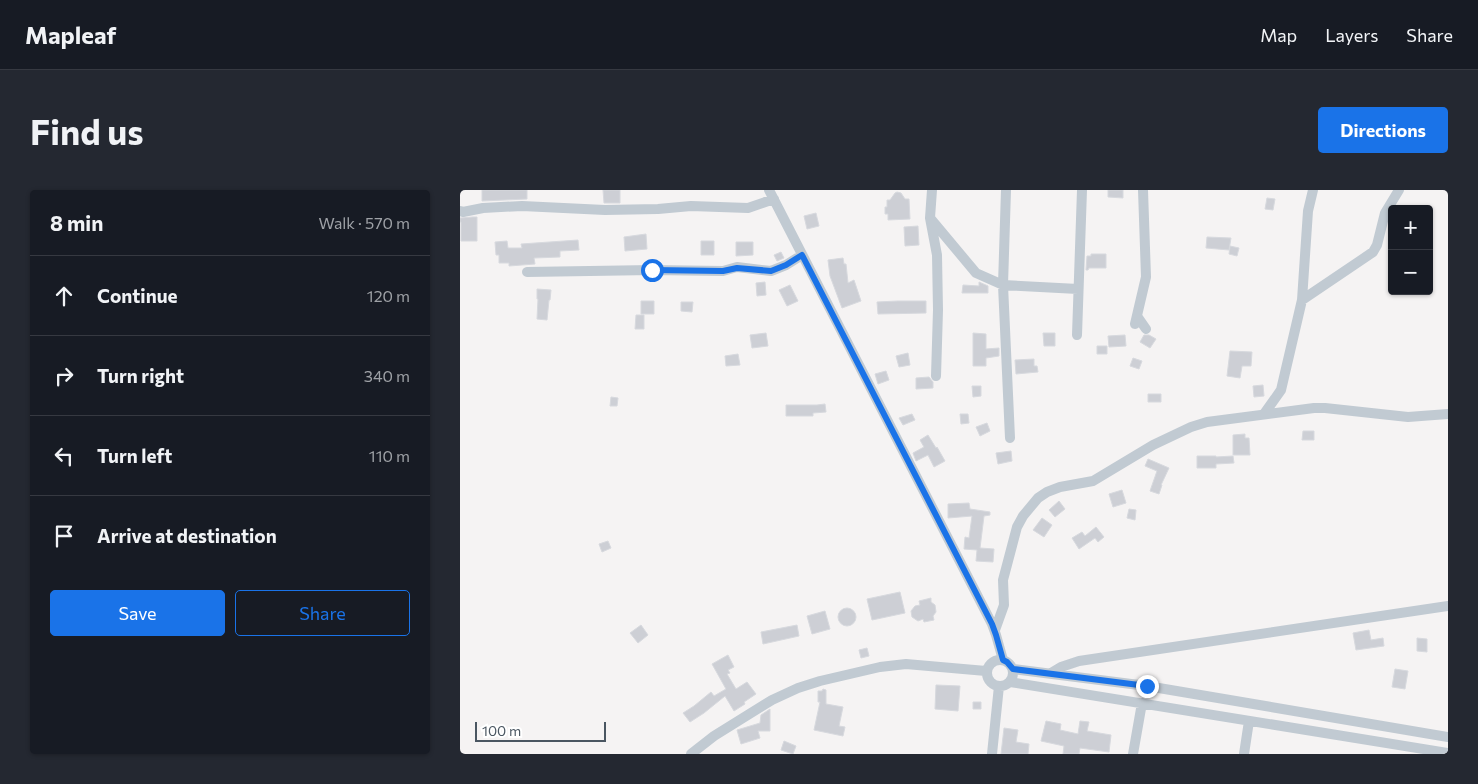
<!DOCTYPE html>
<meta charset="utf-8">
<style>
body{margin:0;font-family:Commissioner,sans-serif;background:#242831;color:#f1f3f6}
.controls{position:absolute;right:15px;top:15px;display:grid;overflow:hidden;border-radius:5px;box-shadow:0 1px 4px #0004}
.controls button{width:45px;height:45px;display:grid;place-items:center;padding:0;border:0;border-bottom:1px solid #363941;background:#171b24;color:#f1f3f6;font:25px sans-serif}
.scale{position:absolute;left:15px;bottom:12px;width:131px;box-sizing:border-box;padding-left:5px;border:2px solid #4a5661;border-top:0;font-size:14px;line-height:18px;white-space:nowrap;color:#4a5661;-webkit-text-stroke:4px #fff;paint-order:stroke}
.stop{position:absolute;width:15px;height:15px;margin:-11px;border:4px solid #1a73e8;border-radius:50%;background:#fff}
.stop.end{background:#1a73e8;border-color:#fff;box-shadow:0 1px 5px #0008}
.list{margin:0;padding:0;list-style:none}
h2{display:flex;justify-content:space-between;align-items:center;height:65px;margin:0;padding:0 20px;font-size:21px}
h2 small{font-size:16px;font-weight:400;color:#9ea1a6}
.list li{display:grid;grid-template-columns:32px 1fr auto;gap:15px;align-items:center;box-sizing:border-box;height:80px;padding:0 20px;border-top:1px solid #363941}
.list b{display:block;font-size:19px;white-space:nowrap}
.list em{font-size:16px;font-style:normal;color:#9ea1a6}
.actions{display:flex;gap:10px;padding:15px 20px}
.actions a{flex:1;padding:11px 0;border:1px solid #1a73e8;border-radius:5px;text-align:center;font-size:18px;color:#1a73e8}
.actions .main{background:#1a73e8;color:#fff}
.icon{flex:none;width:28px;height:28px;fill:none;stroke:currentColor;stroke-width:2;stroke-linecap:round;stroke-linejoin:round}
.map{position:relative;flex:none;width:988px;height:564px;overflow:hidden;border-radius:5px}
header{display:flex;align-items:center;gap:30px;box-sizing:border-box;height:70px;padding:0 25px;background:#171b24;border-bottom:1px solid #363941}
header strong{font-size:24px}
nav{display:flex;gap:28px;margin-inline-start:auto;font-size:18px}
.intro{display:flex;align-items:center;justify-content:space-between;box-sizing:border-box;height:120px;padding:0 30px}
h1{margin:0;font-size:35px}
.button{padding:12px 22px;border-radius:5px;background:#1a73e8;color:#fff;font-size:18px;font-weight:700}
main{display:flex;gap:30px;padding:0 30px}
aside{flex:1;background:#171b24;border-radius:5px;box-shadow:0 1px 4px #0004}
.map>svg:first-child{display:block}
</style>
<header>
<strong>Mapleaf</strong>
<nav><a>Map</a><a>Layers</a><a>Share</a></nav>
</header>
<div class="intro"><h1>Find us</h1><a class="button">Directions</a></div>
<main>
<aside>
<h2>8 min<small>Walk · 570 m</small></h2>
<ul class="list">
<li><svg class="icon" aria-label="ahead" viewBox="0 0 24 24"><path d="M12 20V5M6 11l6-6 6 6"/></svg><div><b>Continue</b></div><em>120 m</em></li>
<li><svg class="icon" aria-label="right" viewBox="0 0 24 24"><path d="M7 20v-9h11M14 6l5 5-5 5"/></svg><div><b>Turn right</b></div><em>340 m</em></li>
<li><svg class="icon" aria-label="left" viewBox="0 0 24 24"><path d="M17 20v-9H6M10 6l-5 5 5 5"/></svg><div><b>Turn left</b></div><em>110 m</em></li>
<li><svg class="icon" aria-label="arrive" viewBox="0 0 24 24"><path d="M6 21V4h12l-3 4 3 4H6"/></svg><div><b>Arrive at destination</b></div></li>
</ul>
<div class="actions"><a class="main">Save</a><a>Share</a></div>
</aside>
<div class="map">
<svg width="988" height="564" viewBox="0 0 988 564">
<rect width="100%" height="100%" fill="#f5f3f3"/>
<path fill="#cdcfd5" stroke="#d7d9de" d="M22,0h45v9l-45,2z
M143,0h17v13h-16z
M648,0h15v8l-15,-1z
M437,2l4,1 4,6h4l1,20 -22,1v-6h-3v-7h2v-7h3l5,-7z
M807,8l8,1 -2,11 -8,-1z
M356,23l3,13 -12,3 -3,-13z
M13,27h4v24h-16v-19h-1v-4z
M458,36l1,19 -14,1 -1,-19z
M186,44l1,15 -22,2 -1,-14z
M747,47l24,1 -2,12 -23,-2z
M118,50l1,10 -19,1v6l-26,1 1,6 -26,2v-3h-10v-8h-3l-1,-13 12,-1 1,7h14l-1,-4z
M241,51h13v14h-13z
M276,52h17v13l-17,1z
M770,56l9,2 -2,8 -8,-2z
M321,62l3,6 -7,3 -3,-6z
M631,64h15v14h-17l-1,2h-2l1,-14h4z
M383,68l1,6h2l2,19 6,-3 7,21 -19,7 -12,-32 -2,-16z
M305,92l1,13 -9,1 -1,-13z
M519,92l9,4v7h-26l1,-8 16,1z
M330,95l8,16 -11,5 -8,-16z
M77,99l14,1 -1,10h-1l-2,20 -10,-1 1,-20h-1z
M181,111h13v13h-13z
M438,111h28v12l-48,1 -1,-12z
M221,112h12l-1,10 -11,-1z
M176,125h8v14h-9z
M306,143l2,13 -16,2 -2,-13z
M513,143l13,1v15l13,-1v8l-13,2v8h-13z
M583,143h12v13h-11z
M665,145l1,11 -17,1 -1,-11z
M684,145h5l7,4 -6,9 -10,-6z
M637,156h10v8h-10z
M770,161l22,1 -1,14h-9l-2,12 -13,-2z
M448,163l2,12 -11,2 -3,-11z
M278,164l2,11 -14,1 -1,-10z
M673,168l9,3 -3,8 -9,-3z
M574,169v7h3l1,6 -22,2 -1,-14z
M426,181l3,9 -11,4 -3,-10z
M469,187l4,5v6l-17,1v-11z
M803,195l1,11 -10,1 -1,-11z
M512,196h9v10l-8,1z
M688,204h13v8h-13z
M151,207l7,1 -1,8h-7z
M365,214l1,8 -13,1v3h-27v-11h31z
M452,224l3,6 -12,5 -4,-7z
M500,224h8l1,9 -8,1z
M527,233l3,8 -10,5 -4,-9z
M843,241h11v9h-12z
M785,244v4h4l1,17h-17v-20z
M468,245l8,13 1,-1 8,14 -11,6 -6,-12 -12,6 -3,-8 11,-6 -4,-7z
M551,261l1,10 -14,3 -2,-11z
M737,266h19v1l17,-1 1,7 -18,1v4h-19z
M688,269l21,9 -8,17h1l-3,9 -9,-3 7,-20 -12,-5z
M662,300l4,13 -13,4 -4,-13z
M599,311l6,8 -10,8 -6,-7z
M509,313l1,6 20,3v3l-6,1 -4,32 14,1 -1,13 -17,-1 1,-11 -13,-1 1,-12 4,1 3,-22 -24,2v-14z
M669,319l7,1 -1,10 -8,-2z
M582,328l10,7 -8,12 -11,-7z
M636,337l8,10 -6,5 -3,-4 -16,11 -7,-11 10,-6 3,4z
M148,351l3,7 -9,4 -3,-8z
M440,402l5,21 -33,7 -5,-21z
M471,408v4l4,3 1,7 -3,4 1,4 -10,2 -1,-3 -5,2 -6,-4 -1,-6 4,-5 5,-1 -1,-4z
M378 427a9 9 0 1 1 18 0a9 9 0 1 1-18 0Z
M365,421l5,18 -18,5 -5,-18z
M181,435l7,10 -10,8 -8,-10z
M337,435l2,11 -36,8 -2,-12z
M909,440l2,10 12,-2 1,8 -28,4 -3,-17z
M957,448l10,1v13l-10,-1z
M407,458l2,8 -8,2 -2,-8z
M268,465l6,12 -6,3 2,3 -3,1 9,15 11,-7 9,12 -12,8 1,2 -11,7 -9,-15 -21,17 -14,9 -7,-9 11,-7 17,-14 3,4 12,-7 -14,-25z
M935,479l13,2 -3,18 -13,-2z
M476,495l24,1 -2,25 -23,-2z
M363,499l3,1v14l17,3 -4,19 6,1 -2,9 -29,-6 6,-28h-2v-11h4z
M513,512h8v7h-8z
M310,519v22h-12l2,7 -19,6 -4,-14 23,-7 1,-8z
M586,531l15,3 -1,6 18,4 2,-13 9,1 -2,9 24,4 -2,17 -29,-4 -1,6h-16l1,-8 -23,-5z
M544,538l14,2 -2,12 13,2 -1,10h-27z
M324,551l12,5 -3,8 -12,-4z"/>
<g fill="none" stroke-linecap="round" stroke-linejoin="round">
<path stroke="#c1cad2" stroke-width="10" d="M309,0l223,434 4,11 7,25
M472,0l-2,28 46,55 27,12 75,4
M546,0l-3,95 7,153
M0,21l3,1 20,-4 39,-2 83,4 53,-1 33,-3 57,2 26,-9
M470,28l7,37 1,55 -2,66
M67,82l125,-2 71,1 14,-4 34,4 15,-6 16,-10
M842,110l71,-48 4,-7 8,-32 14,-23
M677,126l9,13
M675,134l11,-47 -3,-87
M617,145l5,-145
M804,224l17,-24 21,-90 6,-89 5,-21
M535,440l9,-25 -1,-25 14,-53 6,-11 15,-18 9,-6 13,-5 33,-6 60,-36 38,-18 16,-5 107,-14h11l83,9 40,-3
M527 483a13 13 0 1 1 26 0a13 13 0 1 1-26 0Z
M553,479l134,17 301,51
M591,483l10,-6 18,-6c123,-19 246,-37 369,-55
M550,492l438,71
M231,564l23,-18 58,-36 26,-12 22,-7 60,-14 26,-3 80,7
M532,564l7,-68
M673,564l9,-51
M784,564l5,-33"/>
</g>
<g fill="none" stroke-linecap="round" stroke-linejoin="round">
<path stroke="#1a73e8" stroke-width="6" d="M192,80l71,1 14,-3 34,3 15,-6 16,-10 190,369 4,11 7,25 4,2 6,7 134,17"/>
</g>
</svg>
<div class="controls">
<button>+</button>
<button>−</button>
</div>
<div class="scale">100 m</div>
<div class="stop" style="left:192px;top:80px"></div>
<div class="stop end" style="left:687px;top:496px"></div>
</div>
</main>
